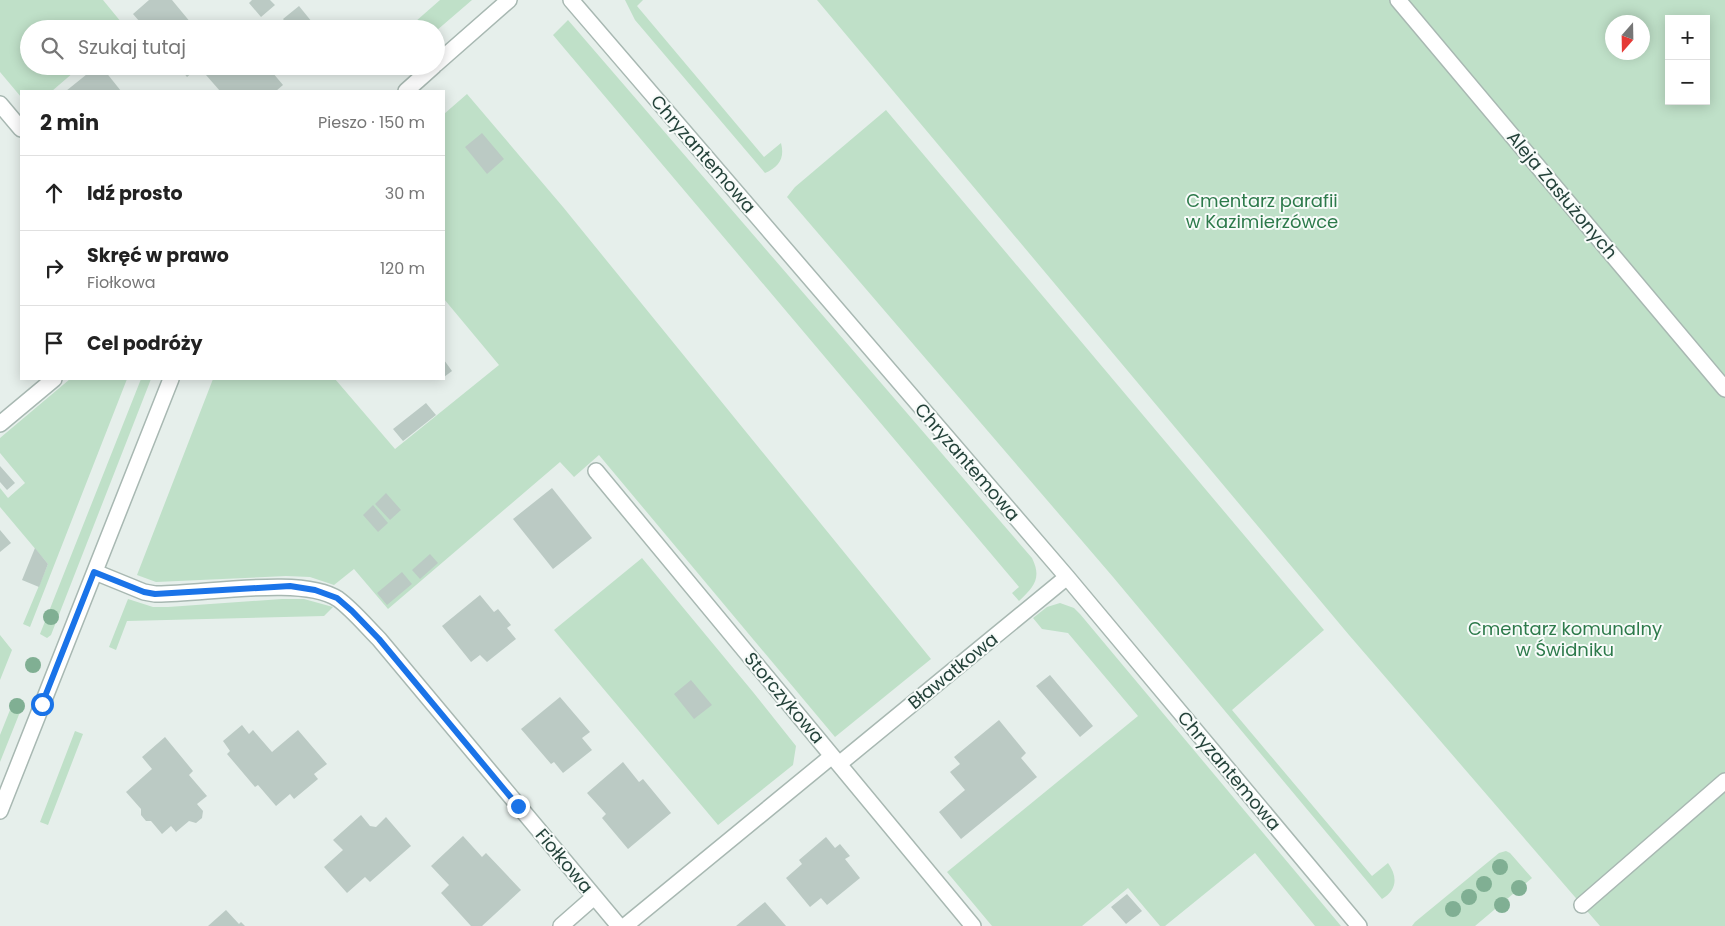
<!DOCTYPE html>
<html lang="pl">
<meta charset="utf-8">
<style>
body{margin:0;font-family:Poppins,sans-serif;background:#f2f2f2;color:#222}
.controls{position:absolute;right:15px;top:15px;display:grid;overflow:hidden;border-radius:0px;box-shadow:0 2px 12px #0003}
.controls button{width:45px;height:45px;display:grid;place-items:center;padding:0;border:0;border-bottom:1px solid #e0e0e0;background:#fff;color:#222;font:25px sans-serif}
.compass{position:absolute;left:1605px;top:15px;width:45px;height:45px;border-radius:50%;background:#fff;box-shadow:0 2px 12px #0003;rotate:200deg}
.stop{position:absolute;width:15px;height:15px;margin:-11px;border:4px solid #1a73e8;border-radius:50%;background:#fff}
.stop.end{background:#1a73e8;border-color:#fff;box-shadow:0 1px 5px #0008}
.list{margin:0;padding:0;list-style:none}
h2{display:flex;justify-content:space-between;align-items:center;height:65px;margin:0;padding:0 20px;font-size:21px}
h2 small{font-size:16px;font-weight:400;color:#767676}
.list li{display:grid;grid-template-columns:32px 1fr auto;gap:15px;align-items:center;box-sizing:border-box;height:75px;padding:0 20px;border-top:1px solid #e0e0e0}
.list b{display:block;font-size:19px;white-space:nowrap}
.list p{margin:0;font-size:16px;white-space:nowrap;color:#767676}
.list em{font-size:16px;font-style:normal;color:#767676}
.icon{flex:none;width:28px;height:28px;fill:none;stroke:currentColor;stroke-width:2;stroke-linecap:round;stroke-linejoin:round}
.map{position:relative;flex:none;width:1725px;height:926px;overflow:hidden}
.search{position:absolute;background:#fff;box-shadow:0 2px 12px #0003;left:20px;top:20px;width:425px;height:55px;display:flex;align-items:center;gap:12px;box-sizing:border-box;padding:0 18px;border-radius:28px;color:#767676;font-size:19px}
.panel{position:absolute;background:#fff;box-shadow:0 2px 12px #0003;left:20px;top:90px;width:425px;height:290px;border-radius:0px}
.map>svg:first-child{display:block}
</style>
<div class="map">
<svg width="1725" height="926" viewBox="0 0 1725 926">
<rect width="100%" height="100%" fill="#e6efeb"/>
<path fill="#bfe0c8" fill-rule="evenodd" d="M0,0h103l23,28 -97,1v37h52l-29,25h-31v6l-21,-25z
M440,0h32l-36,31v-2h-29z
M625,0h18l-6,6 127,151 17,-14c4,15 -2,24 -16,30l-130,-153z
M817,0h908v926h-125l-251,-291zM1669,19h37v82h-37zM1612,22h30v30h-30z
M568,20l464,538c10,20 2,29 -13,43l-7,-8 7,-6 -466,-552z
M467,94l96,113 368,452 -96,78 -236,-282 -25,22 -14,-15 -172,147 -34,-40 -20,16 -24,-8 -24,-1 -130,6 -19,-7 76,-196h122l60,70 104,-84 -55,-66v-185z
M886,110l438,520 -92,80 140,166 16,-13c10,14 9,27 -6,36l-269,-322 -326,-380 8,-10z
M70,379h57l-97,248 -7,-3 25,-60 -48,-57v-19l8,10 17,-15 -25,-30v-15z
M141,379h10l-100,256 -4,3 -7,-4z
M642,558l111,134 43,54 -3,19 -75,60 -164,-195z
M128,599l25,8h15l114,-8h22l29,8 -9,9 -197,5 -11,29 -7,-3z
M1060,603l14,5 6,6 261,312h-26l-60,-73 -90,73h-5l-32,-38 -46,38h-90l-45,-54 191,-156 -70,-83 -26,-4 -9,-11 14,-11z
M0,635l12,15 -12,30z
M14,700l6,3 2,4 -22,55v-27z
M75,731l8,3 -35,91 -8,-3z
M1506,851l4,2 22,25 -57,48h-63l3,-4 84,-69z"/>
<path fill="#bbcac4" d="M149,0h23l24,29h-50l-13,-15z
M252,0h18l5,5 -14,12 -12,-14z
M299,6l13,16 -8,7h-13l-8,-10z
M97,66h4l20,25h-55z
M178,66h22l-13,11z
M216,66h51l16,19 -7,6h-56l-14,-16z
M482,133l22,26 -17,15 -22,-27z
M444,360l8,11 -8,6z
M426,403l10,12 -33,26 -10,-12z
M0,466l15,17 -8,7 -7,-8z
M552,488l40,50 -39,31 -40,-50z
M386,493l15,17 -11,10 -15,-16z
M373,505l15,18 -10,9 -15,-17z
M0,530l11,13 -11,9z
M35,548l13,16 -9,23 -17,-7z
M430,554l8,9 -18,16 -8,-9z
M402,572l10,12 -25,21 -10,-12z
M480,595l14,17 4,-3 13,16 -4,3 9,11 -29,23 -7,-7 -9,7 -29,-36z
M1050,675l43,51 -13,11 -44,-51z
M691,680l21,25 -18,14 -20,-25z
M560,697l30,35 -8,6 10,12 -29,23 -9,-11 -3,2 -30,-35z
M999,720l27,33 -5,5 16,19 -76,62 -22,-27 26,-22 -15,-18 10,-8 -6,-7z
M242,725l7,9 4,-4 19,22 26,-22 29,34 -13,10 4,5 -24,20 -4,-5 -14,12 -18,-21 -3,2 -28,-33 3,-3 -7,-10z
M165,737l28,34 -4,4 18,21 -10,8 6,7 -1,7 -6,5 -7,-2 -13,11 -5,-6 -9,8 -11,-13h-5l-5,-6v-6l-15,-17 26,-23 -10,-12z
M623,762l16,20 4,-3 28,34 -43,36 -26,-31 4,-4 -19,-21z
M361,815l9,11 6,1 10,-10 25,29 -41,36 -5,-5 -18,16 -23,-26 19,-17 -10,-10z
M463,836l19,21 4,-4 35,37 -39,36h-11l-30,-33 8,-8 -18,-19z
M826,837l9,11 5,-4 10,12 -5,3 15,19 -33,27 -6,-7 -11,9 -24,-29 16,-14 -3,-4z
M1127,894l15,17 -16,13 -15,-17z
M765,902l21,24h-50z
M226,910l13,14 2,-2 4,4h-37z"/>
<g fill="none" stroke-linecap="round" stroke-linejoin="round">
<g stroke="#a8b8b2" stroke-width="18">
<path id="minor" d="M571,0l496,577 292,349
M1398,0l327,389
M436,64l73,-64
M406,91l28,-25
M0,104l21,25
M0,424l54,-45
M596,471l377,455
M95,572l49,20 11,2c45,1 148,-19 183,5 15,11 28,27 41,40l240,287
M839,764l228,-187
M0,811l171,-432
M1582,905l143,-124
M561,926l33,-29
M625,926l207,-170"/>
</g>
<use href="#minor" stroke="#fff" stroke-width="15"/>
</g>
<g fill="#80af93">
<circle cx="51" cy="617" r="8"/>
<circle cx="33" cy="665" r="8"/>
<circle cx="17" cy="706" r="8"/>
<circle cx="1500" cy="867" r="8"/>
<circle cx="1484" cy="884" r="8"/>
<circle cx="1519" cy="888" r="8"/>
<circle cx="1469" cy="897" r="8"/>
<circle cx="1502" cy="905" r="8"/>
<circle cx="1453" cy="909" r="8"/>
</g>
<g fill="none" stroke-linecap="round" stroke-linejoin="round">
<path stroke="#1a73e8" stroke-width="6" d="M42,704l52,-132 50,20 11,2 135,-8 25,4 22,8 15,13 27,28 139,167"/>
</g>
<g text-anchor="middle" stroke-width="4" stroke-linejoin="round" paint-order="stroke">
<g font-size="18" fill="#24423a" stroke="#f7fbf9">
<text transform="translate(703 154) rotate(49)" y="6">Chryzantemowa</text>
<text transform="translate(1562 195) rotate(50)" y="6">Aleja Zasłużonych</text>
<text transform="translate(967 462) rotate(49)" y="6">Chryzantemowa</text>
<text transform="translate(953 671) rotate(-39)" y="6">Bławatkowa</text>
<text transform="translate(784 698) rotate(50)" y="6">Storczykowa</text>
<text transform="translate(1229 771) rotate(50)" y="6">Chryzantemowa</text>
<text transform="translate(564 861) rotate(50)" y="6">Fiołkowa</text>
</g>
<g font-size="18" fill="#2d7a4b" stroke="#f7fbf9">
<text x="1262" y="207">Cmentarz parafii<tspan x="1262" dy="21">w Kazimierzówce</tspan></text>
<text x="1565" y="635">Cmentarz komunalny<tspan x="1565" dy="21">w Świdniku</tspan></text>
</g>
</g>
</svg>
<div class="controls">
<button>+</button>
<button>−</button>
</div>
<svg class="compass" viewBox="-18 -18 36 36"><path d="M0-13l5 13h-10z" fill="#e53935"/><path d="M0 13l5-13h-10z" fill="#767676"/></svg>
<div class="stop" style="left:42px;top:704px"></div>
<div class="stop end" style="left:518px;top:806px"></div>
<div class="search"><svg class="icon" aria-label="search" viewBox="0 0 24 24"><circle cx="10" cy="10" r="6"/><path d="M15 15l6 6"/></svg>Szukaj tutaj</div>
<section class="panel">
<h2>2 min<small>Pieszo · 150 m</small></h2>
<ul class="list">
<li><svg class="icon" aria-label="ahead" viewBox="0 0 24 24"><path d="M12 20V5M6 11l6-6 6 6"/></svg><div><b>Idź prosto</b></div><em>30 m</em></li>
<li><svg class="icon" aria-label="right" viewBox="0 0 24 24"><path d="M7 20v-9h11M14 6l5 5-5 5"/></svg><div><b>Skręć w prawo</b><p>Fiołkowa</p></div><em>120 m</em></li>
<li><svg class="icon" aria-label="arrive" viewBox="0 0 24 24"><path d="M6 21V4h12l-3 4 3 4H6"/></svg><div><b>Cel podróży</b></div></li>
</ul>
</section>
</div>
